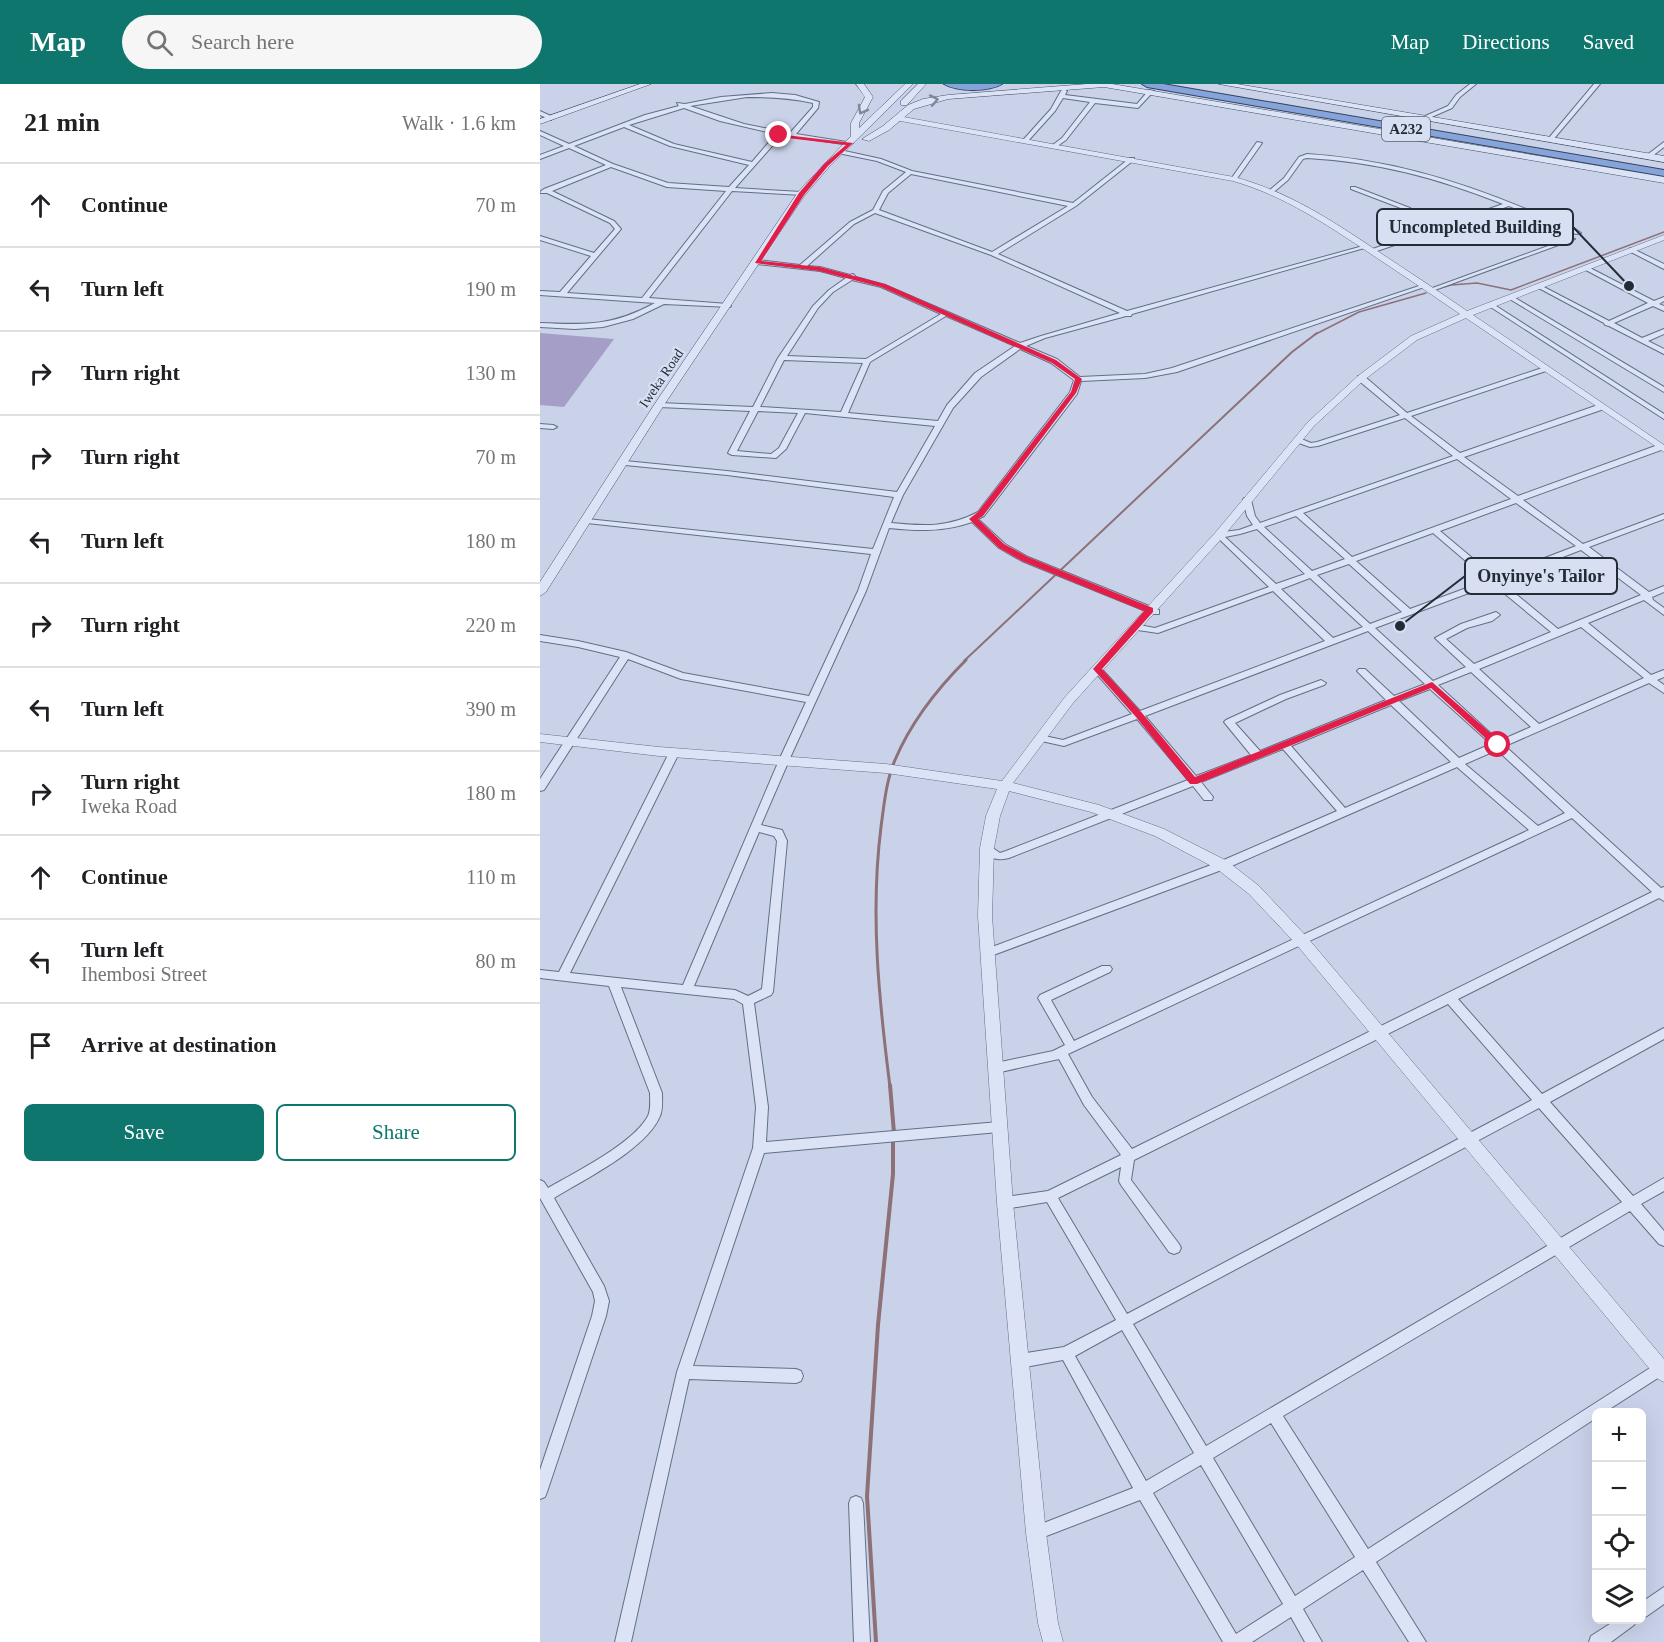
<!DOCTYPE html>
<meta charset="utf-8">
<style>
body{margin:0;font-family:Georgia,serif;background:#f6f6f6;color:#202124}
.controls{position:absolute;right:18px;bottom:18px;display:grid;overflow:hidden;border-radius:9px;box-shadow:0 6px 24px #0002}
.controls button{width:54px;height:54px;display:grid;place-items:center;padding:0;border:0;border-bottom:2px solid #e0e0e0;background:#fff;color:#202124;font:30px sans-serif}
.stop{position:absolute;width:18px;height:18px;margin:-14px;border:4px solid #e11d48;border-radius:50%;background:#fff}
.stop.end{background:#e11d48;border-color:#fff;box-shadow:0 2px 6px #0008}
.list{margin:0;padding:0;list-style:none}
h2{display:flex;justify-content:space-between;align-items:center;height:78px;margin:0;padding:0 24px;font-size:26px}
h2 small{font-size:20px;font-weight:400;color:#757577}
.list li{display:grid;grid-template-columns:39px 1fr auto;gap:18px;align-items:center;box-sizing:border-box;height:84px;padding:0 24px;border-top:2px solid #e0e0e0}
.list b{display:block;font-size:22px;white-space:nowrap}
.list p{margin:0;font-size:20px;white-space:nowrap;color:#757577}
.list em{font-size:20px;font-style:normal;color:#757577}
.actions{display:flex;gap:12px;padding:18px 24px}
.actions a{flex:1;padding:14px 0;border:2px solid #0f766e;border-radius:9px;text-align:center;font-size:21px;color:#0f766e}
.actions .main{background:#0f766e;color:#fff}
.icon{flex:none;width:33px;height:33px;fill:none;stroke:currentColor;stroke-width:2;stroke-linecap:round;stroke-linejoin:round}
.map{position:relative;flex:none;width:1124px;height:1558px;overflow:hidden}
header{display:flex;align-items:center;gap:36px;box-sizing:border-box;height:84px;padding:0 30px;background:#0f766e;color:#fff}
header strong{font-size:28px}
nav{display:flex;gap:33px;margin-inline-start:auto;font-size:21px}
.search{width:420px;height:54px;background:#f6f6f6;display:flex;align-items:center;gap:15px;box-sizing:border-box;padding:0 21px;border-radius:33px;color:#757577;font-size:22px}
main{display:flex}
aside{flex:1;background:#fff}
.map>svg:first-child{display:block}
</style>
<header>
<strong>Map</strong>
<div class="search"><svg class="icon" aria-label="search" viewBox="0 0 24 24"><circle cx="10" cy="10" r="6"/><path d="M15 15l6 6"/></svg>Search here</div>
<nav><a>Map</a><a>Directions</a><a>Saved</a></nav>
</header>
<main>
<aside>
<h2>21 min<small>Walk · 1.6 km</small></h2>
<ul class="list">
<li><svg class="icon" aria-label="ahead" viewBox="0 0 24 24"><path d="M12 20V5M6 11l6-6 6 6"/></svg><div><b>Continue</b></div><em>70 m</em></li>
<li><svg class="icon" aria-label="left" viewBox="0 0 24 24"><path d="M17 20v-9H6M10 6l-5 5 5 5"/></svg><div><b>Turn left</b></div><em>190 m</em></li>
<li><svg class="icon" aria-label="right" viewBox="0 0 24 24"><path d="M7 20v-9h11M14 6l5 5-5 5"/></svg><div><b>Turn right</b></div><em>130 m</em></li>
<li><svg class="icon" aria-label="right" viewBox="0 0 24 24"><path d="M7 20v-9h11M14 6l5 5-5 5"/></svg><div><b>Turn right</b></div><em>70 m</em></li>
<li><svg class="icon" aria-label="left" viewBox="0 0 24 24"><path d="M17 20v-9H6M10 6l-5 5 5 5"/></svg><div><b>Turn left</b></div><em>180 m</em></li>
<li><svg class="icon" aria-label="right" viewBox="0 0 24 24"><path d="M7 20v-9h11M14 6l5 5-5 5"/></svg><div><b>Turn right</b></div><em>220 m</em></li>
<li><svg class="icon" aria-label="left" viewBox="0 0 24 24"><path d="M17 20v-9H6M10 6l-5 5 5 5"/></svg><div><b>Turn left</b></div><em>390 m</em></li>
<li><svg class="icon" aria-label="right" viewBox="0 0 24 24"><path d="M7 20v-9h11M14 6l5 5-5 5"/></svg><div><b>Turn right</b><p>Iweka Road</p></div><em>180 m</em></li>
<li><svg class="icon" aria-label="ahead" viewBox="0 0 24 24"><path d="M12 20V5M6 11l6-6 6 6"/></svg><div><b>Continue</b></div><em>110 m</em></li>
<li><svg class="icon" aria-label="left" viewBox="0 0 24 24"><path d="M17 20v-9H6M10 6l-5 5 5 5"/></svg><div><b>Turn left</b><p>Ihembosi Street</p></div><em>80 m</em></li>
<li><svg class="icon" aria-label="arrive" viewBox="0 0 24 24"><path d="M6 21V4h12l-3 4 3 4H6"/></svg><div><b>Arrive at destination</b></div></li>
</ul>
<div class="actions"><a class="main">Save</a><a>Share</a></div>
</aside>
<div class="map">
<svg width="1124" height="1558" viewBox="0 0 1124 1558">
<rect width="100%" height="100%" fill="#cad2ea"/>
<path fill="#a59fc7" d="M0,249l74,6 -50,68 -24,-2z"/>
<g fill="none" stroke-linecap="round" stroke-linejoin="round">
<path stroke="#8d7177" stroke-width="1.5" d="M897,205l14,-4 26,-2 34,7 153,-58
M774,251l45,-23 67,-19"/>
<path stroke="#8d7177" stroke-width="2" d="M424,577l328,-309 25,-19"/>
<path stroke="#8d7177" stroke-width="3" d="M350,1003c-11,-87 -20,-173 -9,-260 3,-22 5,-46 14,-67 16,-38 42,-71 71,-100"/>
<path stroke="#8d7177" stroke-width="4" d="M350,1001l4,48
M336,1558l-9,-146 11,-171 15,-151v-35"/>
<g stroke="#607085" stroke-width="2">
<path id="minor" d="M930,0h6l-16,13 -8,11 -25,11h-4v-2l25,-11 8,-11z
M1054,0h6l-48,57h-4v-2z
M524,5l3,2 -2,4 72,9 12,-14 5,1 -16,17 -43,-5 -29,37 -10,7 -2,-1v-2l8,-6 28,-36 -27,-4 -8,13 -27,30h-4v-2l27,-30 10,-18z
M232,9l23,2 24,7 -1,6 -22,26 57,9 -3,2 -68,-10 -47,53 66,4 2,1v2l-71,-4 -83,107 79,6 3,2 -1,1 -66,-3 -31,15 -30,8 -28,2 -35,-2v-4c47,2 73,3 115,-20l-115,-8v-4l20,1 31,-36 -51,-16v-4l54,17 21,-24 -5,-6 -63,-30h-6l-1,-1 4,-3 62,-24 -37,-17 -29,11v-4l24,-9 -24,-11v-4l29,13 76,-29 34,-9 -2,-3 8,1 36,-7zM207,13c23,0 44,1 66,6v4l-23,26 -46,-9 -54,-18zM144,24l36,13 56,13 -24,28 -78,-18 -45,-19zM84,43l46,19 79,19 -20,22 -61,-4 -55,-19 -39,-18zM71,83l56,20 59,4 -84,107 -75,-5 54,-64 -7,-8 -62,-30z
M0,27l13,6 1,1 -3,2 -11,-5z
M717,58l5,1 -26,37h-4l-1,-1z
M1124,58v5l-13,10h-4v-2z
M300,66l41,9 31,12 161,32 57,-45h4v2l-58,46 -78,48 129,57 236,-65 5,1 -236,67 -1,2h-5l-81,22 -19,8 31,13 23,18 65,-3 27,-6 250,-83 5,1 -250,86 -32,6 -64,3 -4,13 -93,122 -6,3 27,25 23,13 131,53v4h-6l-131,-53 -23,-13 -27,-26c-28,10 -54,9 -83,6l-23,63 -76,167 -29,67 21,5 5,11 -14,151 -2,3 -17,8 14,104 -2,35 233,-20 4,1 2,4 -2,4 -4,1 -235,21 -71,213 103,3 5,2 2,5 -2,5 -5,2 -107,-4 -58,263h-16l62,-270 76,-224 3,-41 -13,-103 -9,-5 -113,-12 41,106c0,8 1,16 -2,23 -13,33 -77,64 -106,82l50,88 5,15 -3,15 -59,176 -2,5 -5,2v-29l52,-154 3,-15 -2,-9 -53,-94v-18l4,2 4,6c26,-15 86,-45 100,-72 3,-6 2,-16 2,-23l-41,-107 -69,-8v-8l19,2 110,-219 5,-3 5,3 -109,220 113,12 97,-227 26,-56 -125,-23 -53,-20 -84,131 -4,1v-12l80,-122 -42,-10 -38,-6v-6l38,6 48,11 57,21 126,23 49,-105 13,-37 -284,-31 -4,-2 4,-2 286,30 21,-52 -167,-22 -102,-10 -4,-2 4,-2 102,10 170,21 38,-66 -130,-13 -19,36 -10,9 -44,-3 -4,-2 22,-42 -91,-4 -4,-2 4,-2 94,4 25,-49 35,-52 16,-16 17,-12 -26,-7 -63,-7 -3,-2 3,-2 43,5 50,-43 23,-12 10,-19 23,-19 -29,-11 -39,-8 -1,-1zM371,90l157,32 -76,46 -113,-42 9,-17zM335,129l116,42 129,58 -79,23 -21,7 -135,-58 -29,-8 -3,-3 -3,1 -30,-8 -13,-1 47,-42zM312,196l29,7 60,27 -75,45 -79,-3 31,-48 15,-16zM406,232l69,30 -40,27 -28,32 -9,16 -90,-8 22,-51zM480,265l31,14 23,17 -4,12 -92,120c-30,16 -54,14 -87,11l12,-28 50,-87 28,-31zM244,276l79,3 -22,49 -81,-5zM218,327l40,2 -19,35 -8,6 -34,-3zM219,748l15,4 3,5 -15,148 -14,7 -13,-6 -41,-4z
M767,70c78,5 147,25 219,55 18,7 40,13 55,24l-5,1 -67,-28 -135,46h-4v-2l64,-23 -28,-17 -55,-21v-2h4l55,21 30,18 63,-22c-66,-26 -124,-42 -196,-46l-4,1 -15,21 -13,11h-4v-2l13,-11 15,-21z
M1030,154l5,1 -143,52 -5,-1z
M1091,164l33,16v5l-35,-18v-2z
M1044,183h4l66,34 10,-4v4l-5,3 5,2v5l-11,-5 -39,17 28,15 22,-9v5l-16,7 16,8v5l-55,-28 -4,-1 -1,-2 -69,-37 5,-1 69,36 39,-18 -64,-34z
M968,212h4l152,91v5l-156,-94z
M949,220h4l171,110v5l-175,-113z
M1002,284l7,2 -138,46 49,37 138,-48h6v4l-140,48 54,39 140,-51 6,1v3l-141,51 60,44 81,-30v5l-75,28 60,45 15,-6v6l-12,5 1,3 11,8v7l-20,-15 -56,23 63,52 13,-5v7l-7,3 7,5v8l-15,-10 -144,63 156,142 3,-1v14l-5,-3 -201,101 84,95 122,-66v11l-114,63 83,94 31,-18v13l-23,13 23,27v15l-5,-2 -29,-33 -347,205 85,133 296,-190v15l-59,38h-9v6l-220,144 50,80h-17l-46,-72 -60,39 19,33h-17l-14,-25 -39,25h-29l-83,-142 -104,40 -5,-2 -2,-5 2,-5 102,-40 -70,-128 -43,8 -5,-2 -2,-5 2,-5 5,-2 44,-7 52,-27 -69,-118 -42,7 -5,-2 -1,-4 1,-4 5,-2 43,-6 73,-36 -37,-50 -25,-46 -63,14 -4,-1 -2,-4 2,-4 4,-1 57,-12 12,-6 -27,-47 2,-3 62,-29h8l2,3 -2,3 -59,28 23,41 455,-211 -72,-63 -230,101 -239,89 -4,-1 -2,-3 2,-3 235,-88 118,-51 -54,-62 -82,33 12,15 -1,3h-8l-11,-14 -184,72c-13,3 -19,1 -27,-10l5,-4 13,9 6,-2 182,-71 -51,-61 -73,27 -27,-6 -2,-2 2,-2 3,-1 23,5 69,-26 -38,-43 -2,-2 2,-2h6l40,44 185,-70 -52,-50 -115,42 -27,-4 -1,-2 4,-3 21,4 114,-41 -54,-52 1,-2 23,-3 14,-5 -6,-9 -4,-16 1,-2h6l1,2 4,16 5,7 193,-67 -48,-38 -87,28 -8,1 -14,-5 -1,-2 4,-2 12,5 6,-1 83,-27 -42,-35v-4h6l43,37zM917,375l54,40 -159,58 -49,-44zM976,419l60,43 -81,31 -55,-46zM756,432l49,43 -33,12 -48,-44zM717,445l48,45 -29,10 -51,-47 15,-3zM893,449l55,47 -78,29 -54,-48zM1041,466l60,45 -83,34 -58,-48zM809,480l53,48 -32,12 -53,-49zM770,494l53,49 -30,11 -52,-49zM953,500l58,48 -77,32 -28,-25 21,-11 25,-7 8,-6 -4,-3 -35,12 -26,14 31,29 -33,14 -58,-53zM1041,543l63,51 -105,46 -60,-55zM828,547l57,53 -31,12 -29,-27h-6l-2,2 29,29 -126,51 -25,-28 51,-24 38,-14 2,-2 -5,-3 -41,15 -54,25 -2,2 27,33 -55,21 -51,-60zM931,588l60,55 -32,14 -61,-56zM890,605l61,55 -32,14 -60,-57zM851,621l60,57 -106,46 -54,-62zM957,666l68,63 -27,13 -73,-62zM1032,734l80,74 -520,257 -40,-52 -24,-43zM908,920l84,96 -405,214 -69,-116 63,-31 -2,14 2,4 48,67 5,2 5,-2 2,-4 -2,-4 -48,-64 3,-20zM999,1024l83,94 -416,244 -73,-122zM582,1246l72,123 -48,28 -71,-125zM731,1339l84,134 -60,39 -82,-138zM661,1381l82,139 -47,30 -83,-141z
M0,340l13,1 4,2 -4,2 -13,-1z
M316,1412l5,2 2,5 7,139h-16l-5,-139 2,-5z
M1124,1503v17l-17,12 -5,2v-16z
M1076,1536h21l-3,5 -23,17h-22l2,-6z"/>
</g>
<g stroke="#607085" stroke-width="1">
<path id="tertiary" d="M358,32l336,61c53,14 97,43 142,73 30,20 61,40 91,61l197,-76v5l-191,75 191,130v7l-198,-134 -49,22 -53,40 -50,46 -91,111 -150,166 -60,80 86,22 65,24 63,32 32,25 47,50 358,423v23l-6,-3 -362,-435 -47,-50 -32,-25 -62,-33 -64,-24 -82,-21 -9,25 -6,32 -2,68 21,287 33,330 12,90 5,19h-20l-5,-19 -12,-90 -29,-330 -19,-287 2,-68 6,-32 11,-27 -111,-16 -227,-17 -119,-14v-8l119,13 227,17 116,17 63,-84 150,-164 93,-111 50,-46 53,-40 49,-22c-29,-20 -59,-40 -89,-60 -44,-29 -86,-58 -138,-73l-338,-61 -1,-2z"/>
</g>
<g stroke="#435367" stroke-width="1">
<path id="secondary" d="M100,0h11l-111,40v-5z
M316,0h8l9,13 -14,26v5l46,-44h8l-84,83 -25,29 -140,209 -118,187 -6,4v-14l114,-177 144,-213 53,-56v-13l14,-26z
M378,0h8l-19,21h-6v-4z
M547,0h25l552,93v6l-560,-96 -156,12 -34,10 -25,21 -20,11 -7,-2 21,-13 25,-21 15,-6 25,-4z
M679,0h18l427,72v6z"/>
</g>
<g stroke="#344354" stroke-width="2">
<path id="trunk" d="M404,0h58c-13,8 -45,8 -58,0z
M602,0h21l501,86v6l-517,-89z"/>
</g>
<use href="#minor" fill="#dce3f6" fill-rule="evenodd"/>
<use href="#tertiary" fill="#dce3f6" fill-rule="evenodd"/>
<use href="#secondary" fill="#dce3f6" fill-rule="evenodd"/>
<use href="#trunk" fill="#86a3dc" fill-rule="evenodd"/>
</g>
<defs><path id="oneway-chevron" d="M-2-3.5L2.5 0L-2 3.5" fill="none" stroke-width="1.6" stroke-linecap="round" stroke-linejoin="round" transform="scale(1.5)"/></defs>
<g stroke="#7f8896">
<use href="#oneway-chevron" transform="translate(394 16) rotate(-11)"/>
<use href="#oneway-chevron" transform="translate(322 26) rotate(119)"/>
</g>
<path fill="#e11d48" d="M237,50l76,9 -25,23 -24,29 -43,66 59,6 65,17 171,76 26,19 -6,14 -93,123 -5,3 26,25 24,13 125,51v4l-51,57 40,44 53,64 237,-95 70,61v4h-7l-64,-59 -234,96h-7l-54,-67 -43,-48 51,-58 -122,-50 -23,-13 -30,-29 9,-7 93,-120 4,-13 -23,-16 -171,-76 -62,-16 -64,-8 44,-70 25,-29 22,-19 -67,-8z"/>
<g text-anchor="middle" stroke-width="4.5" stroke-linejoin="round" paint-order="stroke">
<g font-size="14" fill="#222c37" stroke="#d9dff2">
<text transform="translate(121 294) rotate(-56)" y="5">Iweka Road</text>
</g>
<rect fill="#d9dff2" stroke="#59626f" stroke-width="1.5" x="842" y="33" width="48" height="24" rx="4.5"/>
<g font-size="15" font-weight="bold" fill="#222c37">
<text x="866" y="50">A232</text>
</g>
</g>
<path fill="none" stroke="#222c37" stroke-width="2" d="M1089 202L1033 143M860 542L925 492"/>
<g fill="#222c37" stroke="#d9dff2" stroke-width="2">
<circle cx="1089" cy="202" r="6"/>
<circle cx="860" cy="542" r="6"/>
</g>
<g fill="#d9dff2" stroke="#222c37" stroke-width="2">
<rect x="837" y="125" width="196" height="36" rx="6"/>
<rect x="925" y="474" width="152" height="36" rx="6"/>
</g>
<g font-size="18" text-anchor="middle" font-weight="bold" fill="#222c37">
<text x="935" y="149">Uncompleted Building</text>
<text x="1001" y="498">Onyinye's Tailor</text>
</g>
</svg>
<div class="controls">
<button>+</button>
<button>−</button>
<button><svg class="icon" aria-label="locate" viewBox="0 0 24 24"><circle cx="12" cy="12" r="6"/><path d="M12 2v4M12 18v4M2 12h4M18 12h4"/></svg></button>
<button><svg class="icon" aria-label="layers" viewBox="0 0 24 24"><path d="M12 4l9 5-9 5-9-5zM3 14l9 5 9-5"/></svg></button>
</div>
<div class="stop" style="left:958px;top:661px"></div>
<div class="stop end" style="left:239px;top:51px"></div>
</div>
</main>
